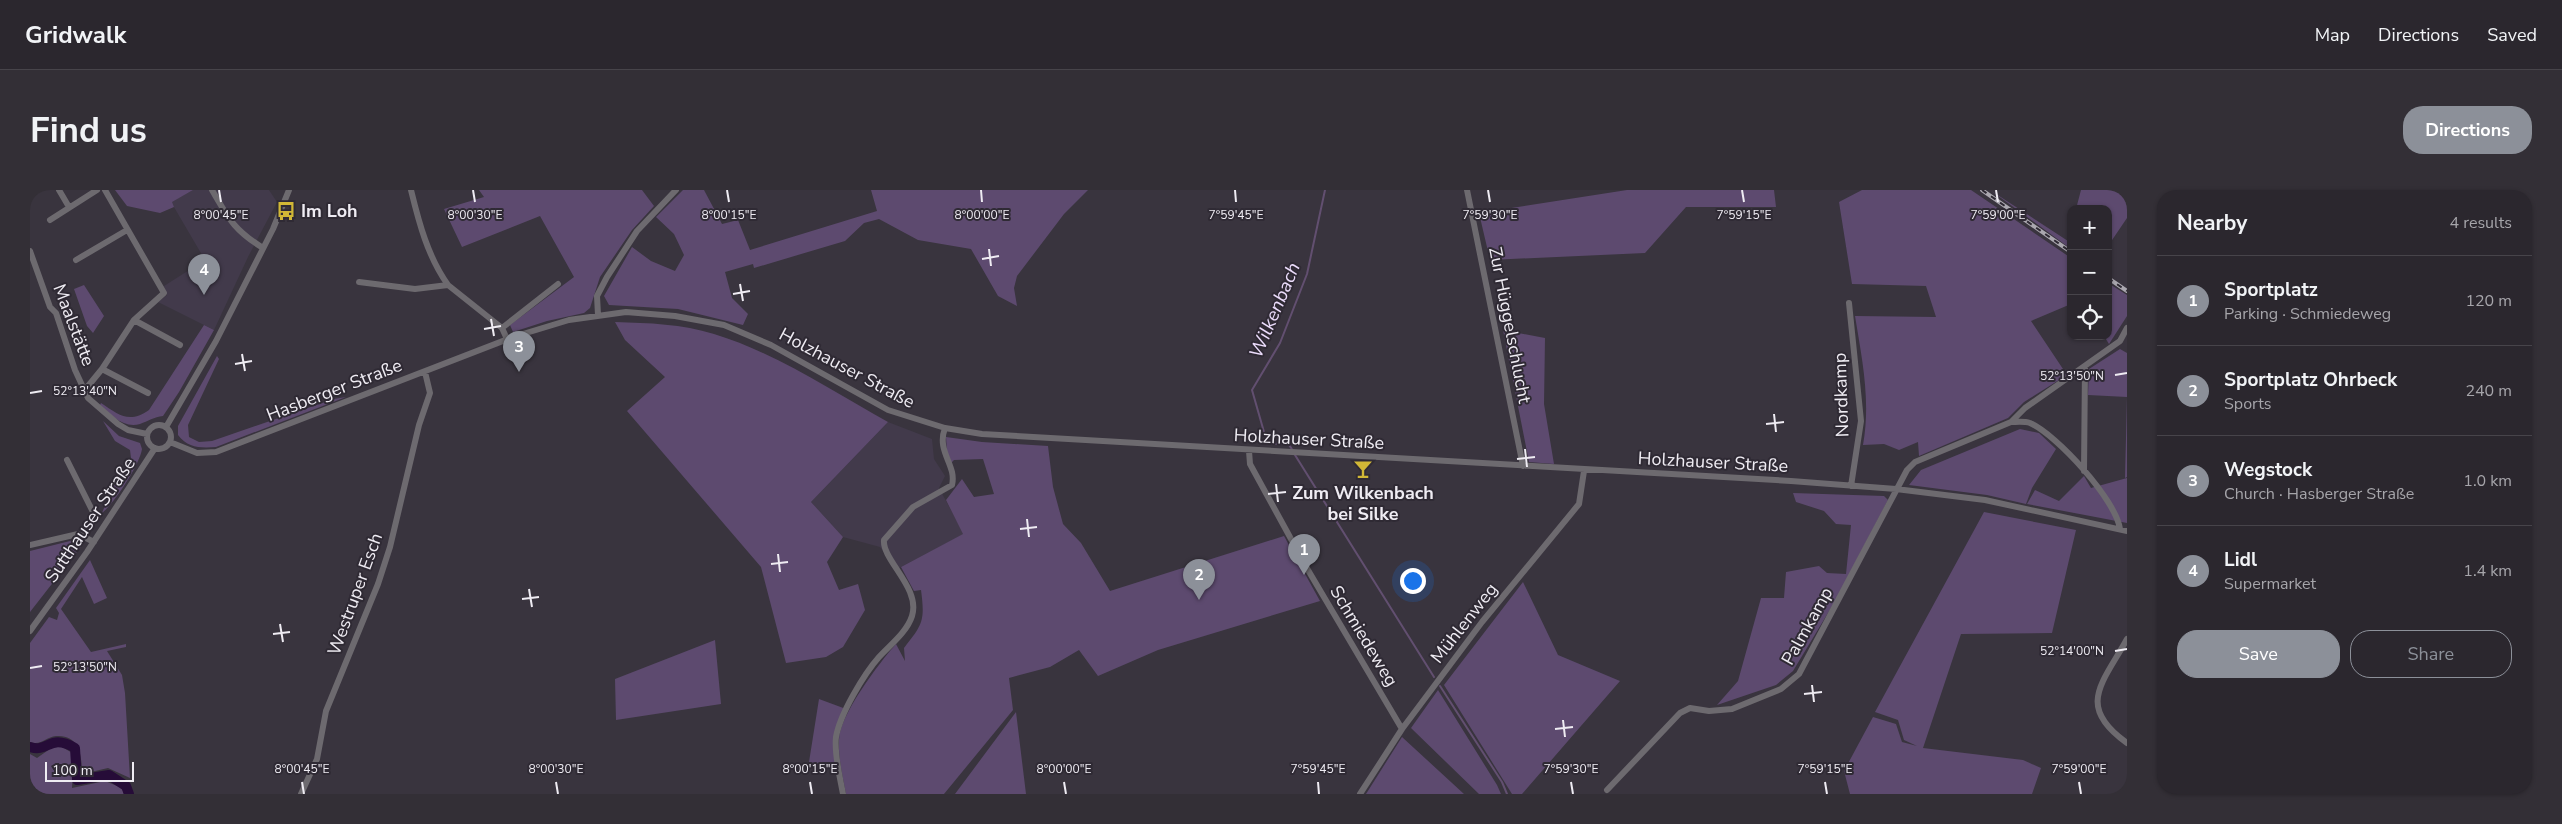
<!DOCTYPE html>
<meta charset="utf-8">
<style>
body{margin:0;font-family:"Nunito Sans",sans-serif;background:#332f36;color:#f1f3f6}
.controls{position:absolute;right:15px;top:15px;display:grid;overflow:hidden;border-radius:10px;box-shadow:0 1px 4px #0004}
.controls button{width:45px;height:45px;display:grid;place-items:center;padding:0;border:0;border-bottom:1px solid #47444a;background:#2b272e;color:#f1f3f6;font:25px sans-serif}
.scale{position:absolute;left:15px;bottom:12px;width:89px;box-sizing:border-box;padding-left:5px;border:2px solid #efecf3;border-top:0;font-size:14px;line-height:18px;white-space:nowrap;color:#efecf3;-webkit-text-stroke:4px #2f2a34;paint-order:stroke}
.you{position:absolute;left:1382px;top:390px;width:18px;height:18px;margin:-12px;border:4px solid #fff;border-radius:50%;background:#1a73e8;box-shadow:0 0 0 8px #1a73e833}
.badge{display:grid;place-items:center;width:32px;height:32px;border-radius:50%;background:#8c9099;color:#fff;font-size:16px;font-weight:700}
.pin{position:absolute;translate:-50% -41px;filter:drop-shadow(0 1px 2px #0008)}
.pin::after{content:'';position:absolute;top:26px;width:18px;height:15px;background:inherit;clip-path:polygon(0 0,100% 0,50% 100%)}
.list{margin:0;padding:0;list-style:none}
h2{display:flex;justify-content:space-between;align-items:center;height:65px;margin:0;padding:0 20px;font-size:21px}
h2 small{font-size:16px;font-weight:400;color:#a6a5aa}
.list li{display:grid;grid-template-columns:32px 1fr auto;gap:15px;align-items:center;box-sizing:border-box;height:90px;padding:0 20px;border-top:1px solid #47444a}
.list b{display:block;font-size:19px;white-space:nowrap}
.list p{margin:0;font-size:16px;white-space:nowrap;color:#a6a5aa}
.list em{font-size:16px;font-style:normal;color:#a6a5aa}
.actions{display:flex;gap:10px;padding:15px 20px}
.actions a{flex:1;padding:11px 0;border:1px solid #8c9099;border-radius:20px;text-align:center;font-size:18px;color:#8c9099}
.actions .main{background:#8c9099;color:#fff}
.icon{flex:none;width:28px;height:28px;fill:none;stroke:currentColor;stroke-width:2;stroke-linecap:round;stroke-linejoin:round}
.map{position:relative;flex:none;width:2097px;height:604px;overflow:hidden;border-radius:20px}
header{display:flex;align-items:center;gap:30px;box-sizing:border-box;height:70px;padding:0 25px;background:#2b272e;border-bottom:1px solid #47444a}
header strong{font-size:24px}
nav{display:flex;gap:28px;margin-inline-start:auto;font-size:18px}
.intro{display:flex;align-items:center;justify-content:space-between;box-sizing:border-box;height:120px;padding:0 30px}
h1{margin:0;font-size:35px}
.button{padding:12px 22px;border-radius:20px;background:#8c9099;color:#fff;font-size:18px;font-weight:700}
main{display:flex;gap:30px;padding:0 30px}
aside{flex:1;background:#2b272e;border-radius:20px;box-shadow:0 1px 4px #0004}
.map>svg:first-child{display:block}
</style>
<header>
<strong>Gridwalk</strong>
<nav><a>Map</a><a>Directions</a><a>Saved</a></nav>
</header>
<div class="intro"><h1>Find us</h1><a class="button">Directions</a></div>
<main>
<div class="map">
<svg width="2097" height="604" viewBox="0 0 2097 604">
<rect width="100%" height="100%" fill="#39343e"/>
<path fill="#423a4b" d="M163,0h76l8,12 -29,55 -34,73 -56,-28 9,-7 -3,-9 41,-26 -34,-58z
M858,232l44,17 2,20 11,17 -6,12 25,46 -67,35 -17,-22 -37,-10 -32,-35z"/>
<path fill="#5d4a6f" d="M85,0h78l-21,12 2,5 -14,6 -33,-7z
M449,0h163l12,16 -22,24 -32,47 -10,31 -6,5 -37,8 -34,11 -3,-7 64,-48 -34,-61 -78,31 -18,-38 40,-12z
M653,0h21l18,34 16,-4 12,30 127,-39 -6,-21h217l-24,24 -47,62 -3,12 3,18 -19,-10 -27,-47 -53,-9 -39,-21 -15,4 -19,18 -91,27 -1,-4 -28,8 7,26 16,16 -5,11 -65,-16 -69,-4 -5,-9 28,-49 19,14 24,10 9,-16 -10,-21 -18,-17z
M1597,0h147l2,17h-90l-41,46 -155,7 -11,-47z
M1832,0h109l100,68v46l-40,17 36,54 -43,27 -16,16 -89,38 -1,-14 -19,8 -15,-6 -21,1c8,-44 -1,-86 -8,-129l81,1 -10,-31 -74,-2 -13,-82z
M1960,0l78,51 3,-9v17z
M2051,0h46v28l-19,28v-37h-32z
M2078,93l19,12v21l-18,28 -5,-8h4z
M54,95l20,31 -11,17 -6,-7 -13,-37z
M585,132c34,1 67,2 99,12 62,19 118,57 174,88l-77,80 32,35 -16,25 12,28 19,-6 7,26 -22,37 -17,10 -40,6 -25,-96 -134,-156 38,-34 -40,-37z
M174,135l10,5 -35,62 -16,24c-9,1 -15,5 -23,8 -16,5 -29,-9 -40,-19l1,-2c18,12 28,21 48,7z
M1473,140l42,8 -1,66 10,60 -25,-2z
M2090,159l7,4v124l-2,1 2,-81 -39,-2 1,-26z
M187,166l2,3 -31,66 1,12 10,5 13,-1 122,-42 12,-2 -130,50c-16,1 -28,1 -38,-12v-9z
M73,231l16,15 21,7 2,6c-2,15 -28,55 -40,64l9,-22 20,-33 -1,-8 -15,-9z
M1990,239l19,4 17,16 -24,39 -6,16 -39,-9 -78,-10 12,-15z
M916,247l36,5 66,4 5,41 10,37 18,19 29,48 174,-55 36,65 -162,49 -60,26 -19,-26 -29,17 -41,11 4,32 -69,84h-98c-3,-17 -8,-36 -7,-54 0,-24 40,-77 57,-96l9,17 -1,-13c19,-24 21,-27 17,-58l-7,1 -13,-24 62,-33 -17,-34 16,-21 12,18 20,-3 -11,-35 -29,1 -3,3 -4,-11z
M2054,286l7,12 36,-10v45l-100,-19 8,-14 24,11z
M1763,303l91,3 4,4 -54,103 -41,68 -17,14 -59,20 21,-24 23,-83h23l2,-26 33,-6 8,7 19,1 5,-49 -15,-1 -12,-13 -28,-9z
M1954,322l92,18 -24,103 -91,1 -38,114 100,12 18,8 -9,26h-182l-6,-23 29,-54 23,7 6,18 15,4 -13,-6 -6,-20 -23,-8z
M48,349l5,5 -53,68v-61z
M60,370l17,38 -13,6 -12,-27 -21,32 30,43 35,-8v3l-19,4 15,24 3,18 5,85 -22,-10 -26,6c0,-17 -2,-40 -26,-38 -10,1 -15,10 -26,6v-99l19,-26 8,3 2,-7 -3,-5z
M1493,392l35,73 62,26 -98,113h-10l-68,-109z
M685,450l6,64 -105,16 -1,-41z
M1408,500l59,95 4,9h-22l-68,-66z
M789,509l27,10 -12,25 2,33 -27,-5z
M986,522l10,82h-71z
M1372,547l62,57h-98z
M27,554l17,10 -2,34 33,-7 17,7 2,6h-94v-40l7,4z"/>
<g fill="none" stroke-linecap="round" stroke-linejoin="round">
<path stroke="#624f70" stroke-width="2" d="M1263,261l-5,-8 -16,1 -8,-12 -12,-42 28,-47 27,-69 18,-84
M1265,265l139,222
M1410,496l62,96 5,12"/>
<path stroke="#260c38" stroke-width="10" d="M0,557c19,6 19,-14 45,1l2,32 32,-5 17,11 3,8"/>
<path stroke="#6d6a6f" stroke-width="6" d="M29,0l10,17
M182,0c17,29 22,40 51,58
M381,0c8,33 17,67 37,95l54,43 5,11
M1437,0l56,276
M20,30l47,-30
M0,61l20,56 6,6 19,57 13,28 30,26 10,6 19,4
M46,70l51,-30
M329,92l56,7 33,-4
M1819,113l12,118 -10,65
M568,125l-1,-19 10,-19 30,-46 39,-41
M104,130l46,25
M472,138l56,-44
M72,179l46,24
M54,201l18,-22 32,-49 30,-27 -59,-103
M1981,232c6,0 13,-1 19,1 27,12 86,77 90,106
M117 247a12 12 0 1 1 24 0a12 12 0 1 1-24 0Z
M136,237l50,-86 57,-112 16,-39
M140,252l27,11 19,-1 297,-115 56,-17 57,-8 49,4 49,9 47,20 117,65 57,18 37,6 809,47 105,8 89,11 142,31
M1219,261l1,13 58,106 94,159
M37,270l28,56 -11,19
M2054,281l1,-105
M0,355l48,-11 16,8
M0,441l57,-79 68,-104
M2097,449c-24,44 -52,67 0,104
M1577,600l73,-77 10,-5 19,3 23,-2 49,-20 18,-15 108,-204 8,-8 96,-40 14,-14 95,-67 7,-13
M271,604l16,-35 9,-48 52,-127 12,-37 29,-122 11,-32 -5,-21
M813,604c-3,-17 -9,-39 -7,-57 4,-23 28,-63 43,-80 11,-12 28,-25 33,-41 9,-28 -30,-56 -28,-76l29,-33 39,-22c5,-20 -16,-33 -7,-57
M1330,604l42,-65 80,-107 97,-118 5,-33"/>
<g stroke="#aaa7af" stroke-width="4">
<path id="rail" d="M1952,0l89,62
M2078,88l19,13"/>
</g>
<use href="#rail" stroke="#2f2a34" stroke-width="2" stroke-dasharray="5.5" stroke-linecap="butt"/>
</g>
<path fill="none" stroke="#efecf3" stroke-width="2" d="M189,0l2,12M443,0l2,12M697,0l2,12M951,0l1,12M1205,0l1,12M1458,0l2,12M1712,0l2,12M1966,0l2,12M959,59l2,17M952,69l17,-3M710,94l3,17M703,104l17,-3M461,129l3,17M454,139l17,-3M212,164l3,17M205,174l17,-3M2085,185l12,-2M0,203l12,-2M1744,224l2,18M1736,234l18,-2M1495,259l2,18M1487,269l18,-2M1246,294l2,18M1238,304l18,-2M997,329l2,18M990,339l17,-2M748,364l2,18M741,374l17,-2M499,399l3,18M492,409l17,-2M250,434l3,18M243,444l17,-2M2085,461l12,-2M0,478l12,-2M1782,495l2,17M1774,504l18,-2M1533,530l2,17M1525,539l18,-2M272,592l2,12M526,592l2,12M780,592l2,12M1034,592l2,12M1288,592l1,12M1541,592l2,12M1795,592l2,12M2049,592l2,12"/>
<defs>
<g id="bus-bare" transform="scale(1.5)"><path d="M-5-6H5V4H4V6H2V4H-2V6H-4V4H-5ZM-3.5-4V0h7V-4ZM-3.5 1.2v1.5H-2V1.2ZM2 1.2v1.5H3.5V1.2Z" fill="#d1b736" stroke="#2f2a34" stroke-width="2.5" paint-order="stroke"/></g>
<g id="bar-bare" transform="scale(1.5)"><path d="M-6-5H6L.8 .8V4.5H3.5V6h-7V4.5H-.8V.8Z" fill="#d1b736" stroke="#2f2a34" stroke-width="2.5" paint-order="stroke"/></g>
</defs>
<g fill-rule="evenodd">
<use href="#bus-bare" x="256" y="21"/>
<use href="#bar-bare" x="1333" y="279"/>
</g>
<g text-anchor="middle" stroke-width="4" stroke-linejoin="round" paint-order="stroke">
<g font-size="18" font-weight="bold" fill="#efecf3" stroke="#2f2a34" text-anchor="start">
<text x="271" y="27">Im Loh</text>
<text x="1333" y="309" text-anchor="middle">Zum Wilkenbach<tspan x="1333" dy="21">bei Silke</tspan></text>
</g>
<g font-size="18" fill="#efecf3" stroke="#2f2a34">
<text transform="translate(44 135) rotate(69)" y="6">Maalstätte</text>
<text transform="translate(1480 135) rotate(79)" y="6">Zur Hüggelschlucht</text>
<text transform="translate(817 178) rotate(28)" y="6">Holzhauser Straße</text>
<text transform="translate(304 200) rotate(-21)" y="6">Hasberger Straße</text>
<text transform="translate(1811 205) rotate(-92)" y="6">Nordkamp</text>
<text transform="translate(1279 249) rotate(3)" y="6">Holzhauser Straße</text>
<text transform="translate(1683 272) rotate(3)" y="6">Holzhauser Straße</text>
<text transform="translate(60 330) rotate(-56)" y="6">Sutthauser Straße</text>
<text transform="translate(325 404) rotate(-70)" y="6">Westruper Esch</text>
<text transform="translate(1434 433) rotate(-52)" y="6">Mühlenweg</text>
<text transform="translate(1777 436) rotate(-61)" y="6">Palmkamp</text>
<text transform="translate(1334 446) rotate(59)" y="6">Schmiedeweg</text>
</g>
<g font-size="19" font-style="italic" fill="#ebdcfb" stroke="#2f2a34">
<text transform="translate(1244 120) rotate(-67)" y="7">Wilkenbach</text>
</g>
</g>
<g font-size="12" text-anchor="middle" fill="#efecf3" stroke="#2f2a34" stroke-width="4" stroke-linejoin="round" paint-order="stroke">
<text x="191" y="29">8°00'45"E</text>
<text x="445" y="29">8°00'30"E</text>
<text x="699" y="29">8°00'15"E</text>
<text x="952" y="29">8°00'00"E</text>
<text x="1206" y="29">7°59'45"E</text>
<text x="1460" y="29">7°59'30"E</text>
<text x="1714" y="29">7°59'15"E</text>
<text x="1968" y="29">7°59'00"E</text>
<text x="2042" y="190">52°13'50"N</text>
<text x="55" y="205">52°13'40"N</text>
<text x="2042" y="465">52°14'00"N</text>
<text x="55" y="481">52°13'50"N</text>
<text x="272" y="583">8°00'45"E</text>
<text x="526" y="583">8°00'30"E</text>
<text x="780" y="583">8°00'15"E</text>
<text x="1034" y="583">8°00'00"E</text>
<text x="1288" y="583">7°59'45"E</text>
<text x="1541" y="583">7°59'30"E</text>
<text x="1795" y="583">7°59'15"E</text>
<text x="2049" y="583">7°59'00"E</text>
</g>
</svg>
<div class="controls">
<button>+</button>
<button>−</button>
<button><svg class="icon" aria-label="locate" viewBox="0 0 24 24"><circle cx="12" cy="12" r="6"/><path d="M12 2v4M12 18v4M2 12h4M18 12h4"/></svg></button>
</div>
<div class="scale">100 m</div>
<div class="you"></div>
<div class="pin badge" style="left:1274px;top:385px">1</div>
<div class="pin badge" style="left:1169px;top:410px">2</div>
<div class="pin badge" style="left:489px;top:182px">3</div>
<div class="pin badge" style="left:174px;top:105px">4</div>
</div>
<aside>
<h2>Nearby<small>4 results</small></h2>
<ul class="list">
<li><span class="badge">1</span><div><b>Sportplatz</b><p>Parking · Schmiedeweg</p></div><em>120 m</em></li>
<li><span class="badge">2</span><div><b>Sportplatz Ohrbeck</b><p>Sports</p></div><em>240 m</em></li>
<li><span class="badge">3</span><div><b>Wegstock</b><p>Church · Hasberger Straße</p></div><em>1.0 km</em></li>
<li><span class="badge">4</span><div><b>Lidl</b><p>Supermarket</p></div><em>1.4 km</em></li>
</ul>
<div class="actions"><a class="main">Save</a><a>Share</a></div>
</aside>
</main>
